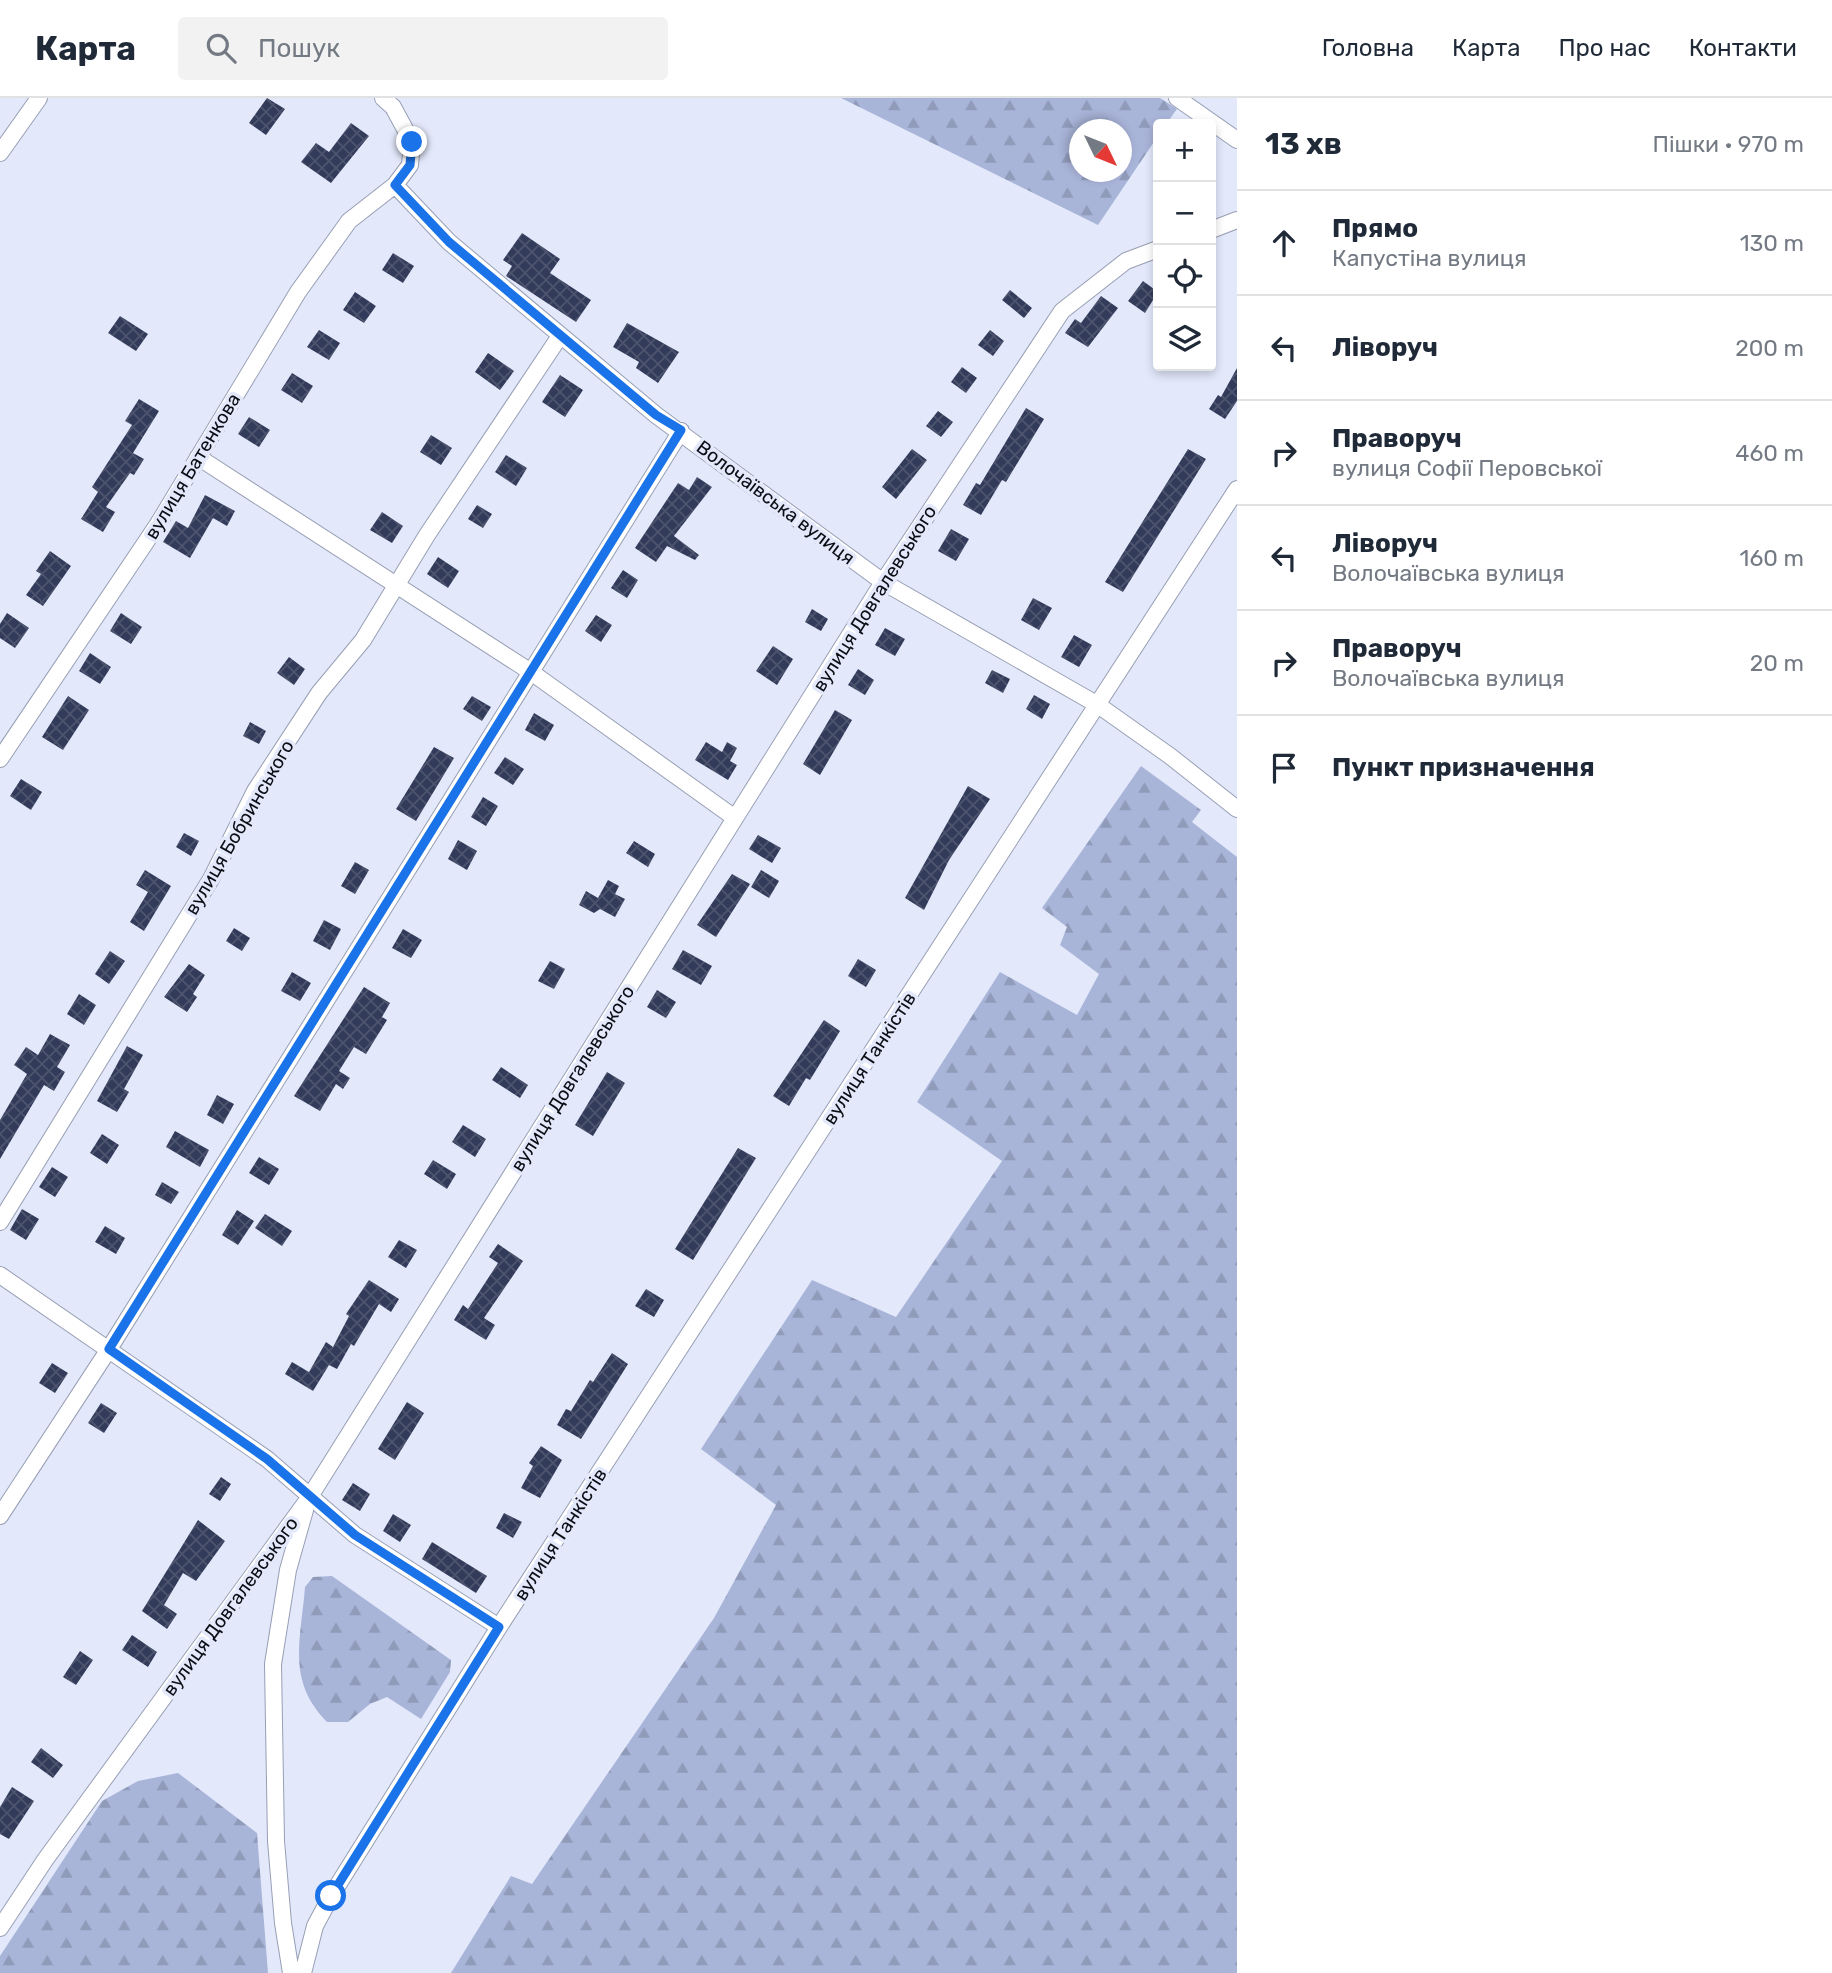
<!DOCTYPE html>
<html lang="uk">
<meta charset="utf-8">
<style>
body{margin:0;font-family:Rubik,sans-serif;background:#f2f2f3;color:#1f2937}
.controls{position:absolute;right:21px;top:21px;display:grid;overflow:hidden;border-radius:7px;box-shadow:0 4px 10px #0003}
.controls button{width:63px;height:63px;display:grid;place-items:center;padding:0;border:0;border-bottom:2px solid #e0e1e3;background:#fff;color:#1f2937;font:35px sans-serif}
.compass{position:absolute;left:1069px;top:21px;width:63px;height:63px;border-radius:50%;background:#fff;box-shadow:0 4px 10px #0003;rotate:133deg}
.stop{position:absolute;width:21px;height:21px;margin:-16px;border:5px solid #1a73e8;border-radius:50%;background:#fff}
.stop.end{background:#1a73e8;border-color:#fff;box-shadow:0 2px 7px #0008}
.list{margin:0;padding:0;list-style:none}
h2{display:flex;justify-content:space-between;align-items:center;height:91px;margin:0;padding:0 28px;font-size:30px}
h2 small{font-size:23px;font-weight:400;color:#747a83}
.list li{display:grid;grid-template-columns:46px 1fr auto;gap:21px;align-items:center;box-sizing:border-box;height:105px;padding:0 28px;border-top:2px solid #e0e1e3}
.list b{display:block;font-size:26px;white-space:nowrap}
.list p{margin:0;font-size:23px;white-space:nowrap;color:#747a83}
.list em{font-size:23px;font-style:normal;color:#747a83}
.icon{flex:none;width:38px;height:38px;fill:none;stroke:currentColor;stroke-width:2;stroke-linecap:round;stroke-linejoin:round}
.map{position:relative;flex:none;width:1237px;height:1875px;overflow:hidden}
header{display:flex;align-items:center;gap:42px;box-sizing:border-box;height:98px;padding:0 35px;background:#fff;border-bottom:2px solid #e0e1e3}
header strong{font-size:33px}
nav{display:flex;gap:38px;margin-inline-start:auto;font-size:24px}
.search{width:490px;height:63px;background:#f2f2f3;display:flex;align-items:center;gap:18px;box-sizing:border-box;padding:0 24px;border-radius:7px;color:#747a83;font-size:26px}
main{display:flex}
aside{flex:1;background:#fff}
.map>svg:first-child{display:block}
</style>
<header>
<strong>Карта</strong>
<div class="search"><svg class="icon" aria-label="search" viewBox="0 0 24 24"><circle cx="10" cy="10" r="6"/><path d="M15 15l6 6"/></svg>Пошук</div>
<nav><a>Головна</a><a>Карта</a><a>Про нас</a><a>Контакти</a></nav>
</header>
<main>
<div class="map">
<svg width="1237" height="1875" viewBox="0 0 1237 1875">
<defs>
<pattern id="forest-firs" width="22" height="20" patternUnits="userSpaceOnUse" patternTransform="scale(1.75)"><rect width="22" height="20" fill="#a9b4d9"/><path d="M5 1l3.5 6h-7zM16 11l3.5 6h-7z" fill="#909ab9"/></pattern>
<pattern id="building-cross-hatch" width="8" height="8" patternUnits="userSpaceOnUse" patternTransform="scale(1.75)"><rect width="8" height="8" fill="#333b5a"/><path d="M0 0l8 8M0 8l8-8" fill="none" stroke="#4d546d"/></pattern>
</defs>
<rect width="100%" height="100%" fill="#e3e9fb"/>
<path fill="url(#forest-firs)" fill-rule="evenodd" d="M841,0h319l17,11 -11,15h-8v12l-60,89zM1080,32h42v42h-42z
M1141,668l60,44 -9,12 45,35v1116h-786l60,-97 21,8 182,-266 62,-113 -75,-56 111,-169 84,37 106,-156 -85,-59 83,-130 77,43 22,-41 -39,-29 7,-18 -25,-19z
M332,1478l119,84 -1,12 -29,47 -34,-22 -17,7 -22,18h-21c-41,-42 -26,-82 -22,-135l8,-10z
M178,1675l79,60 11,140h-268v-17l102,-155 36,-20z"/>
<path fill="url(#building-cross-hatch)" d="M267,0l18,11 -19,26 -17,-12z
M351,25l18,13 -38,47 -30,-21 15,-19 13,9z
M522,135l38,26 -10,14 41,27 -15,22 -70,-46 6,-10 -9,-6z
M393,155l21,13 -11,17 -21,-13z
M1143,183l15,11 -13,21 -17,-12z
M1010,192l22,18 -8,10 -22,-18z
M355,194l21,14 -12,17 -21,-13z
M1101,198l17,12 -30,39 -23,-14 10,-14 6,4z
M120,218l28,18 -12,17 -28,-18z
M627,225l52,29 -21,31 -22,-15 3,-6 -26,-15z
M319,232l21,13 -11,17 -22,-13z
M990,232l14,11 -11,15 -15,-11z
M488,255l26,18 -14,19 -25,-18z
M962,269l15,11 -11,15 -15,-11z
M1237,270v33l-12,18 -16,-10 9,-14 3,2z
M292,275l21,13 -11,17 -21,-13z
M560,277l23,15 -18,27 -23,-15z
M139,301l20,12 -26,42 11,6 -10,16 -4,-2 -24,34 9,5 -12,20 -22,-13 17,-27 -6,-5 40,-62 -7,-4z
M1026,310l18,11 -38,63 -4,-2 -21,35 -18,-10 13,-22 4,2z
M938,313l15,11 -12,15 -15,-11z
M249,319l21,13 -11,17 -21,-13z
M431,337l21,13 -11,17 -21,-13z
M912,351l15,11 -31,39 -14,-12z
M1188,351l18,10 -83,133 -18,-10z
M506,357l21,13 -11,18 -21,-14z
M697,379l15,10 -38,49 25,19 -4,5 -28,-14 -11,16 -21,-14 43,-65 11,7z
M205,397l30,16 -8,15 -14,-8 -23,40 -27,-16 13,-21 12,7z
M477,407l15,9 -9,14 -15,-9z
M382,414l21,14 -11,17 -22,-13z
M951,431l18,10 -13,22 -18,-10z
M50,453l21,15 -28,40 -17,-11 15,-21 -5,-3z
M438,459l21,14 -11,17 -21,-14z
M623,472l15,10 -11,18 -16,-10z
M1033,500l19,10 -13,22 -18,-10z
M812,511l16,10 -7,12 -16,-9z
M7,515l22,15 -14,20 -15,-10v-14z
M121,515l21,14 -11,17 -21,-13z
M596,517l16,10 -11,17 -16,-11z
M885,530l20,11 -10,17 -20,-11z
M1074,537l18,10 -13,22 -18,-10z
M773,548l20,13 -16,26 -21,-14z
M90,555l21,14 -11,17 -21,-13z
M289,559l16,12 -11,16 -17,-12z
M858,571l16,11 -9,15 -17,-10z
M992,572l18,9 -7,14 -18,-10z
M1034,597l16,9 -8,15 -16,-10z
M68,598l21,14 -26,40 -21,-13z
M472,598l19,11 -9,14 -19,-12z
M835,612l17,10 -32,55 -17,-11z
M534,615l20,12 -9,16 -20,-11z
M250,624l16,9 -7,13 -16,-8z
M706,644l16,10 5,-10 10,6 -7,13 7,4 -9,15 -33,-20z
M434,649l20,11 -38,63 -20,-12z
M505,659l19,12 -11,16 -19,-12z
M21,681l21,13 -11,18 -21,-14z
M968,688l22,13 -41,61 -25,50 -19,-12z
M483,699l15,9 -12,20 -15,-9z
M184,735l15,8 -8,15 -15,-9z
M758,737l23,13 -9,15 -23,-14z
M458,742l19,11 -10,19 -19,-11z
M634,743l21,13 -7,13 -22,-14z
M355,764l14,8 -14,24 -14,-8z
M145,772l26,16 -27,45 -14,-9 18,-30 -12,-7z
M761,772l18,11 -10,17 -18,-11z
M732,776l18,10 -34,53 -19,-12z
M608,782l11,6 -4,8 10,5 -10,18 -15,-8 -6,4 -15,-8 7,-14 12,7z
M324,822l17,9 -11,21 -17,-9z
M234,830l16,10 -8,13 -16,-10z
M403,831l19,11 -11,18 -19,-10z
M683,852l29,16 -11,19 -29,-16z
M110,853l15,10 -16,23 -14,-10z
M858,861l18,11 -10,17 -18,-11z
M550,863l15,8 -11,20 -16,-8z
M189,866l16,11 -12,19 4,3 -10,15 -23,-15z
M292,874l19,11 -11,18 -19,-10z
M364,889l26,16 -8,14 5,3 -21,34 -12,-7 -15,24 11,7 -7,11 -7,-5 -16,27 -26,-15z
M657,892l19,12 -10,16 -19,-11z
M79,896l17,11 -12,20 -17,-11z
M824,922l16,11 -30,49 -4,-2 -17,28 -16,-10z
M50,936l20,11 -13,22 8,5 -11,19 -10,-6 -44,74v-39l27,-46 -13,-9 12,-18 12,8z
M127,948l16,9 -19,34 5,3 -12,20 -20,-11z
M501,969l27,18 -8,13 -28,-18z
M607,974l18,11 -32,53 -18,-11z
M217,997l17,9 -11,20 -16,-9z
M463,1027l23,14 -11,18 -23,-15z
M175,1033l34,19 -9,17 -34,-20z
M102,1036l17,11 -12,19 -17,-11z
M738,1050l18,10 -63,102 -18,-11z
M259,1059l20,12 -10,16 -20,-12z
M433,1062l23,14 -9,15 -23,-15z
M52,1069l16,10 -13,20 -16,-10z
M162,1084l17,10 -8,12 -16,-9z
M22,1111l17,10 -13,21 -16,-10z
M237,1112l17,11 -16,24 -16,-10z
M265,1116l27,17 -10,15 -27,-18z
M105,1128l20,12 -9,16 -21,-12z
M399,1142l18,10 -11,18 -18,-11z
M498,1146l25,17 -39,57 11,7 -9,15 -32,-20 9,-15 5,4 30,-46 -9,-6z
M369,1182l30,19 -8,13 -12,-8 -25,42 -3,-2 -14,25 -8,-4 -16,26 -28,-17 7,-12 17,10 17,-30 7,5 16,-31 -3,-2z
M646,1191l18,11 -10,17 -19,-11z
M612,1255l16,11 -47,75 -24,-14 9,-16 5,2 19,-31 3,2z
M52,1265l16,10 -13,20 -16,-10z
M407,1304l17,11 -29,47 -17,-11z
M101,1305l16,10 -13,20 -16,-10z
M541,1348l21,14 -22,38 -19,-10 12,-22 -4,-3z
M221,1379l10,7 -11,17 -11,-7z
M353,1385l17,11 -10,17 -18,-11z
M504,1415l18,9 -9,16 -17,-10z
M393,1416l18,11 -11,17 -17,-11z
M198,1422l27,21 -29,40 -13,-8 -19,32 13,9 -10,15 -25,-18z
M432,1444l55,34 -11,17 -54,-34z
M132,1537l25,17 -9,15 -26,-17z
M80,1553l13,9 -17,25 -13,-8z
M41,1650l22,17 -10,13 -22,-16z
M12,1689l22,14 -25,38 -9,-5v-27z"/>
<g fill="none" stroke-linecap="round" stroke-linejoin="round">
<g stroke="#989fb4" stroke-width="18">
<path id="street" d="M1177,0l60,42
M0,55l39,-55
M395,87l54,57 207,173 227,167 215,123 72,51 67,53
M1211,132l26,-10
M198,359l333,215 204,146
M0,661l158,-235 140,-232 51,-71 46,-36 15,-20 2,-23 -19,-35 -10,-9
M0,1124l211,-343 44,-88 64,-98 44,-53 64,-105 133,-199
M0,1177l267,184 88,76 144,92
M0,1418l109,-167 572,-918
M0,1830l45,-68 264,-362 574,-916 179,-271 64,-50 32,-12
M291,1875l-8,-50 -7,-82 -3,-177 15,-94 17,-60
M303,1875l12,-47 16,-30 168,-269 738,-1138"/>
</g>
<use href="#street" stroke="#fff" stroke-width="16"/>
</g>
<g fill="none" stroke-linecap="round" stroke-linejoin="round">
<path stroke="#1a73e8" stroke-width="9" d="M331,1798l168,-269 -144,-92 -88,-76 -158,-110 572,-919 -25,-15 -207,-173 -54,-57 15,-20 2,-23"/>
</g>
<g text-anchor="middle" stroke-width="7" stroke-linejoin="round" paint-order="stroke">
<g font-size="19" fill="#0b0e15" stroke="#e3e9fb">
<text transform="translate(192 368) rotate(-59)" y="7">вулиця Батенкова</text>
<text transform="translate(776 404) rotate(37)" y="7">Волочаївська вулиця</text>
<text transform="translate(874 500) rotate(-58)" y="7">вулиця Довгалевського</text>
<text transform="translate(239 729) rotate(-60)" y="7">вулиця Бобринського</text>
<text transform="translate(869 960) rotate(-57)" y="7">вулиця Танкістів</text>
<text transform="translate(572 980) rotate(-58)" y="7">вулиця Довгалевського</text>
<text transform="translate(560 1436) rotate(-57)" y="7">вулиця Танкістів</text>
<text transform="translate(230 1508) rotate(-54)" y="7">вулиця Довгалевського</text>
</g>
</g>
</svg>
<div class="controls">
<button>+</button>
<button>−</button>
<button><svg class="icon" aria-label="locate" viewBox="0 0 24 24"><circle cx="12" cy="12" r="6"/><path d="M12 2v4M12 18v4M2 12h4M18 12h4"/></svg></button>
<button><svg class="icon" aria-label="layers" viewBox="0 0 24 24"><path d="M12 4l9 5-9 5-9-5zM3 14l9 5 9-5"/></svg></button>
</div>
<svg class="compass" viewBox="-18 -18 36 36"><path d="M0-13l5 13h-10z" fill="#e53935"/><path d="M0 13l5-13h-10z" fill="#747a83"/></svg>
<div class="stop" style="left:331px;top:1798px"></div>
<div class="stop end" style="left:412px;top:44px"></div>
</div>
<aside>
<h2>13 хв<small>Пішки · 970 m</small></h2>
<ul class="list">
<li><svg class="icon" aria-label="ahead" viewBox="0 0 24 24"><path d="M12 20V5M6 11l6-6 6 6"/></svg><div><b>Прямо</b><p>Капустіна вулиця</p></div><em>130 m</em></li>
<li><svg class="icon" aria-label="left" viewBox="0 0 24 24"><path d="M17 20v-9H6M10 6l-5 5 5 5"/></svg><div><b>Ліворуч</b></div><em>200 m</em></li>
<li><svg class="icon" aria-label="right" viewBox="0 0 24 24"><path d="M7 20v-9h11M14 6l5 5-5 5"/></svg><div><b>Праворуч</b><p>вулиця Софії Перовської</p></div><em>460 m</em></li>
<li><svg class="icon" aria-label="left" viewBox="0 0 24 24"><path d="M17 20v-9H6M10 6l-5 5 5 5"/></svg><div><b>Ліворуч</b><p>Волочаївська вулиця</p></div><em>160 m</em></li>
<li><svg class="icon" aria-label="right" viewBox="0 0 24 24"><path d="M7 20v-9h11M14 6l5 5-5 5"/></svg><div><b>Праворуч</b><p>Волочаївська вулиця</p></div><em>20 m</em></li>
<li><svg class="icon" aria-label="arrive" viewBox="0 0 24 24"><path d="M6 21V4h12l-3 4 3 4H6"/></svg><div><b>Пункт призначення</b></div></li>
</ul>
</aside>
</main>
